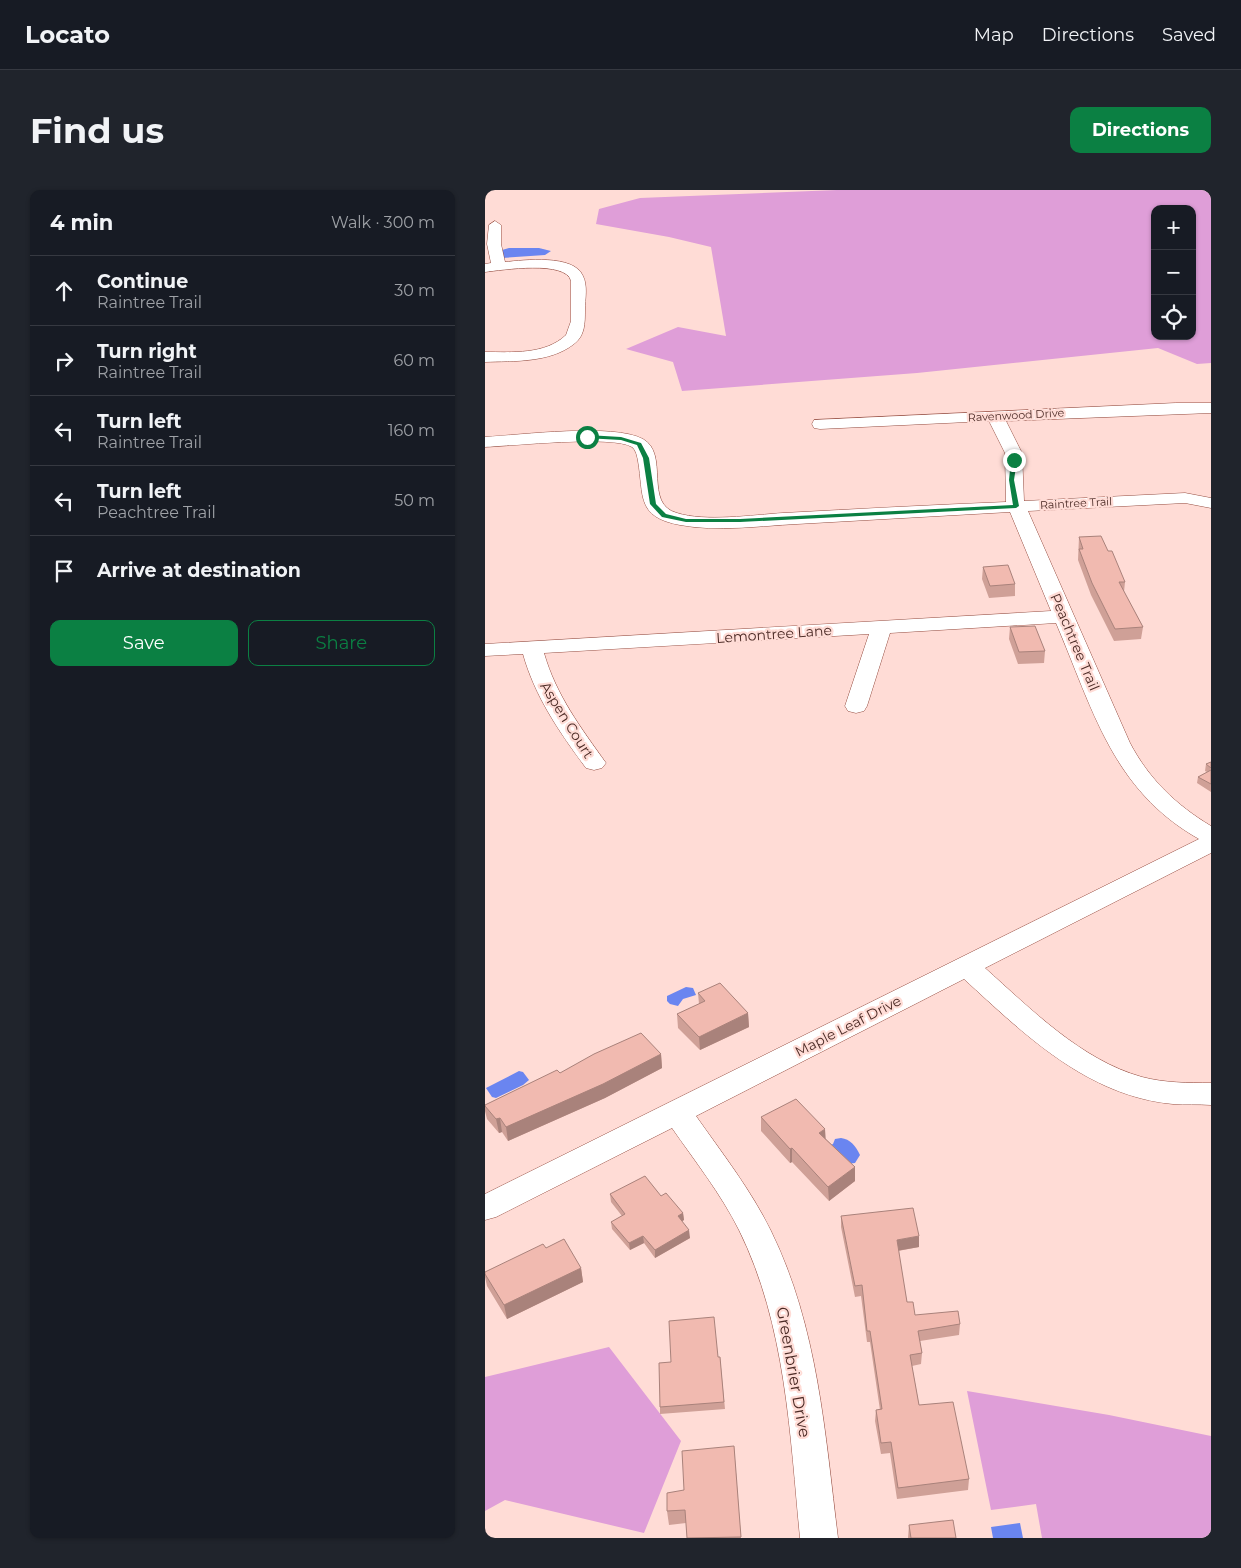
<!DOCTYPE html>
<meta charset="utf-8">
<style>
body{margin:0;font-family:Montserrat,sans-serif;background:#20242c;color:#f1f3f6}
.controls{position:absolute;right:15px;top:15px;display:grid;overflow:hidden;border-radius:10px;box-shadow:0 1px 4px #0004}
.controls button{width:45px;height:45px;display:grid;place-items:center;padding:0;border:0;border-bottom:1px solid #363941;background:#171b24;color:#f1f3f6;font:25px sans-serif}
.stop{position:absolute;width:15px;height:15px;margin:-11px;border:4px solid #0b8043;border-radius:50%;background:#fff}
.stop.end{background:#0b8043;border-color:#fff;box-shadow:0 1px 5px #0008}
.list{margin:0;padding:0;list-style:none}
h2{display:flex;justify-content:space-between;align-items:center;height:65px;margin:0;padding:0 20px;font-size:21px}
h2 small{font-size:16px;font-weight:400;color:#9ea1a6}
.list li{display:grid;grid-template-columns:32px 1fr auto;gap:15px;align-items:center;box-sizing:border-box;height:70px;padding:0 20px;border-top:1px solid #363941}
.list b{display:block;font-size:19px;white-space:nowrap}
.list p{margin:0;font-size:16px;white-space:nowrap;color:#9ea1a6}
.list em{font-size:16px;font-style:normal;color:#9ea1a6}
.actions{display:flex;gap:10px;padding:15px 20px}
.actions a{flex:1;padding:11px 0;border:1px solid #0b8043;border-radius:10px;text-align:center;font-size:18px;color:#0b8043}
.actions .main{background:#0b8043;color:#fff}
.icon{flex:none;width:28px;height:28px;fill:none;stroke:currentColor;stroke-width:2;stroke-linecap:round;stroke-linejoin:round}
.map{position:relative;flex:none;width:726px;height:1348px;overflow:hidden;border-radius:10px}
header{display:flex;align-items:center;gap:30px;box-sizing:border-box;height:70px;padding:0 25px;background:#171b24;border-bottom:1px solid #363941}
header strong{font-size:24px}
nav{display:flex;gap:28px;margin-inline-start:auto;font-size:18px}
.intro{display:flex;align-items:center;justify-content:space-between;box-sizing:border-box;height:120px;padding:0 30px}
h1{margin:0;font-size:35px}
.button{padding:12px 22px;border-radius:10px;background:#0b8043;color:#fff;font-size:18px;font-weight:700}
main{display:flex;gap:30px;padding:0 30px}
aside{flex:1;background:#171b24;border-radius:10px;box-shadow:0 1px 4px #0004}
.map>svg:first-child{display:block}
</style>
<header>
<strong>Locato</strong>
<nav><a>Map</a><a>Directions</a><a>Saved</a></nav>
</header>
<div class="intro"><h1>Find us</h1><a class="button">Directions</a></div>
<main>
<aside>
<h2>4 min<small>Walk · 300 m</small></h2>
<ul class="list">
<li><svg class="icon" aria-label="ahead" viewBox="0 0 24 24"><path d="M12 20V5M6 11l6-6 6 6"/></svg><div><b>Continue</b><p>Raintree Trail</p></div><em>30 m</em></li>
<li><svg class="icon" aria-label="right" viewBox="0 0 24 24"><path d="M7 20v-9h11M14 6l5 5-5 5"/></svg><div><b>Turn right</b><p>Raintree Trail</p></div><em>60 m</em></li>
<li><svg class="icon" aria-label="left" viewBox="0 0 24 24"><path d="M17 20v-9H6M10 6l-5 5 5 5"/></svg><div><b>Turn left</b><p>Raintree Trail</p></div><em>160 m</em></li>
<li><svg class="icon" aria-label="left" viewBox="0 0 24 24"><path d="M17 20v-9H6M10 6l-5 5 5 5"/></svg><div><b>Turn left</b><p>Peachtree Trail</p></div><em>50 m</em></li>
<li><svg class="icon" aria-label="arrive" viewBox="0 0 24 24"><path d="M6 21V4h12l-3 4 3 4H6"/></svg><div><b>Arrive at destination</b></div></li>
</ul>
<div class="actions"><a class="main">Save</a><a>Share</a></div>
</aside>
<div class="map">
<svg width="726" height="1348" viewBox="0 0 726 1348">
<rect width="100%" height="100%" fill="#ffdcd6"/>
<path fill="#df9ed8" fill-rule="evenodd" d="M352,0h374v173l-14,1 -39,-16 -241,25 -235,18 -9,-29 -47,-13 52,-22 48,9 -15,-89 -42,-10 -73,-13 3,-15 41,-11zM670,19h37v127h-37z
M124,1157l72,94 -37,92 -139,-33 -20,11v-134z
M482,1201l142,24 102,21v102h-169l-6,-34 -45,6z"/>
<path fill="#6a85f0" d="M24,58h30l12,3 -6,4 -43,3v-8z
M201,797l7,1 3,7 -13,4 -5,7 -8,-2 -3,-3v-5z
M34,881l4,1 6,8 -6,5 -27,13 -4,-1 -6,-9z
M356,948c9,1 15,8 19,17l-5,8 -8,1 -11,-15 -3,1 -5,-4 5,-2 2,-5z
M535,1333l3,15h-30l-2,-11z"/>
<g fill="none" stroke-linecap="round" stroke-linejoin="round">
<g stroke="#954d41" stroke-width="1">
<path id="street" d="M10,31l6,4v19l4,18c19,-2 69,-8 78,14 5,10 2,23 2,34 0,13 0,26 -11,34 -24,19 -61,17 -89,18v-10c27,0 60,3 81,-17l5,-14v-40c-5,-21 -69,-11 -86,-9v-8l6,-1 -4,-19 2,-19z
M691,213h35v10l-205,8 16,32 2,48 161,-8 26,5v10l-26,-5 -157,8 102,232c19,36 46,62 81,83v27l-226,115c46,41 96,92 157,109 23,6 46,6 69,6v22c-13,-1 -26,0 -38,-1 -86,-8 -149,-70 -209,-125l-268,137c26,37 55,74 75,115 47,96 54,202 67,307h-38c-10,-103 -14,-213 -61,-308 -18,-36 -44,-69 -67,-102l-176,89 -11,3v-26l714,-355c-87,-49 -106,-130 -143,-216l-166,10 -23,73 -3,5 -8,2 -8,-2 -3,-5 24,-72 -325,19c12,42 37,75 62,110l-4,5 -8,2 -8,-2c-26,-35 -51,-71 -63,-114l-38,2v-12l566,-33 -41,-99c-71,4 -142,8 -213,12 -38,2 -80,8 -117,1 -44,-8 -36,-29 -42,-64 -1,-5 -2,-11 -6,-14 -18,-12 -121,-1 -147,0v-10c36,-2 128,-14 158,2 27,15 0,65 34,74 28,9 76,2 106,0 74,-4 148,-8 223,-11l-1,-49 -16,-32 -169,8 -6,-1 -2,-4 2,-4z"/>
</g>
<use href="#street" fill="#fff" fill-rule="evenodd"/>
</g>
<path fill="#cfa097" d="M594,347l29,14 17,31 -1,10 19,35 -2,12 -27,2 -23,-46 -13,-35z
M498,377l32,17v12l-26,2 -7,-19z
M525,437l35,24 -1,12 -26,1 -9,-25z
M726,572v30l-14,-9 1,-6 9,-5 -2,-1 1,-7z
M213,803l50,20 1,14 -49,23 -22,-22 -1,-14 22,-10z
M176,864l1,14 -57,30 -97,43 -6,-9 -3,1 -12,-14 -2,-8v-6l75,-32z
M276,927l65,22 29,28v14l-26,20 -37,-39 -2,1 -29,-32z
M125,1004l51,2 22,17 1,7 -2,1 8,17 -35,20 -11,-15 -14,7 -18,-21 -1,-7 11,-6 -11,-14z
M356,1026l78,31 -21,4 9,51 8,13 45,9 -1,11 -39,6 2,12 -1,11 -9,2 7,39 50,74 -1,11 -71,9 -7,-46 -9,1 -6,-33 1,-11h4l-10,-68h-3l-6,-46 -6,1 -14,-70z
M61,1058l35,20 2,14 -76,37 -20,-33 -2,-9v-5z
M233,1167h2l5,52 -65,5v-7z
M249,1256l7,92h-54l-1,-15 -17,2 -2,-14 17,-21z
M424,1335l47,13h-48z"/>
<path fill="#a9827b" d="M263,823l1,14 -49,23 -1,-13z
M176,864l1,14 -57,30 -97,43 -2,-14z
M15,928l2,14 -3,1 -3,-14z
M340,939l1,14 -7,-10z
M307,958v14l-2,1v-14z
M370,977v14l-26,20 -1,-14z
M198,1023l1,7 -5,3 -1,-7z
M204,1040l1,8 -35,20v-8z
M158,1046l1,7 -14,7 -1,-7z
M434,1046v11l-23,4 1,-11z
M96,1078l2,14 -76,37 -3,-14z"/>
<path fill="#f1bab0" stroke="#a9827b" d="M616,346l7,15h4l13,31h-6l24,45 -28,2 -23,-46 -13,-34h4l-4,-12z
M523,375l7,19 -25,2 -7,-19z
M550,436l10,25 -26,1 -9,-25z
M726,572v6l-5,-4z
M726,580v14l-13,-7z
M235,793l28,30 -49,24 -22,-23 28,-13 -7,-8z
M156,843l20,21 -58,30 -97,43 -6,-9 -4,1 -11,-13v-1l72,-35 3,3 34,-19z
M311,909l29,30 -6,4 36,34 -27,20 -36,-39 -2,1 -29,-32z
M160,986l16,20 5,-3 17,20 -5,3 11,14 -34,20 -12,-14 -14,7 -18,-21 14,-8 -15,-20z
M428,1018l6,28 -22,4 10,62h6l2,13 43,-4 2,13 -42,7 4,22 -12,2 9,50 34,-3 16,77 -71,9 -7,-46 -10,1 -5,-33 6,-1 -12,-78h-3l-5,-46 -7,1 -14,-70z
M79,1049l17,29 -77,37 -19,-31v-2l58,-28 3,4z
M229,1127l4,40h2l4,45 -64,5 -1,-44 12,-1 -2,-41z
M249,1256l7,91 -54,1 -2,-28 -18,1v-18l17,-3 -2,-39z
M468,1330l3,18h-45l-2,-13z"/>
<path fill="#0b8043" d="M102,245l34,2 20,6 8,15 7,46 10,10 20,5h54l273,-14 -4,-25 2,-20 3,-2 3,2 -3,20 5,26 -3,2 -276,14h-54l-24,-5 -12,-13 -7,-46 -6,-13 -16,-5 -36,-2z"/>
<g text-anchor="middle" stroke-width="4.5" stroke-linejoin="round" paint-order="stroke">
<g font-size="11" fill="#4b2a25" stroke="#ffdcd6">
<text transform="translate(531 225) rotate(-3)" y="4">Ravenwood Drive</text>
<text transform="translate(591 313) rotate(-3)" y="4">Raintree Trail</text>
</g>
<g font-size="14" fill="#4b2a25" stroke="#ffdcd6">
<text transform="translate(289 444) rotate(-4)" y="5">Lemontree Lane</text>
<text transform="translate(590 452) rotate(67)" y="5">Peachtree Trail</text>
<text transform="translate(82 530) rotate(58)" y="5">Aspen Court</text>
<text transform="translate(363 836) rotate(-27)" y="5">Maple Leaf Drive</text>
</g>
<g font-size="16" fill="#4b2a25" stroke="#ffdcd6">
<text transform="translate(309 1182) rotate(80)" y="6">Greenbrier Drive</text>
</g>
</g>
</svg>
<div class="controls">
<button>+</button>
<button>−</button>
<button><svg class="icon" aria-label="locate" viewBox="0 0 24 24"><circle cx="12" cy="12" r="6"/><path d="M12 2v4M12 18v4M2 12h4M18 12h4"/></svg></button>
</div>
<div class="stop" style="left:102px;top:247px"></div>
<div class="stop end" style="left:529px;top:270px"></div>
</div>
</main>
